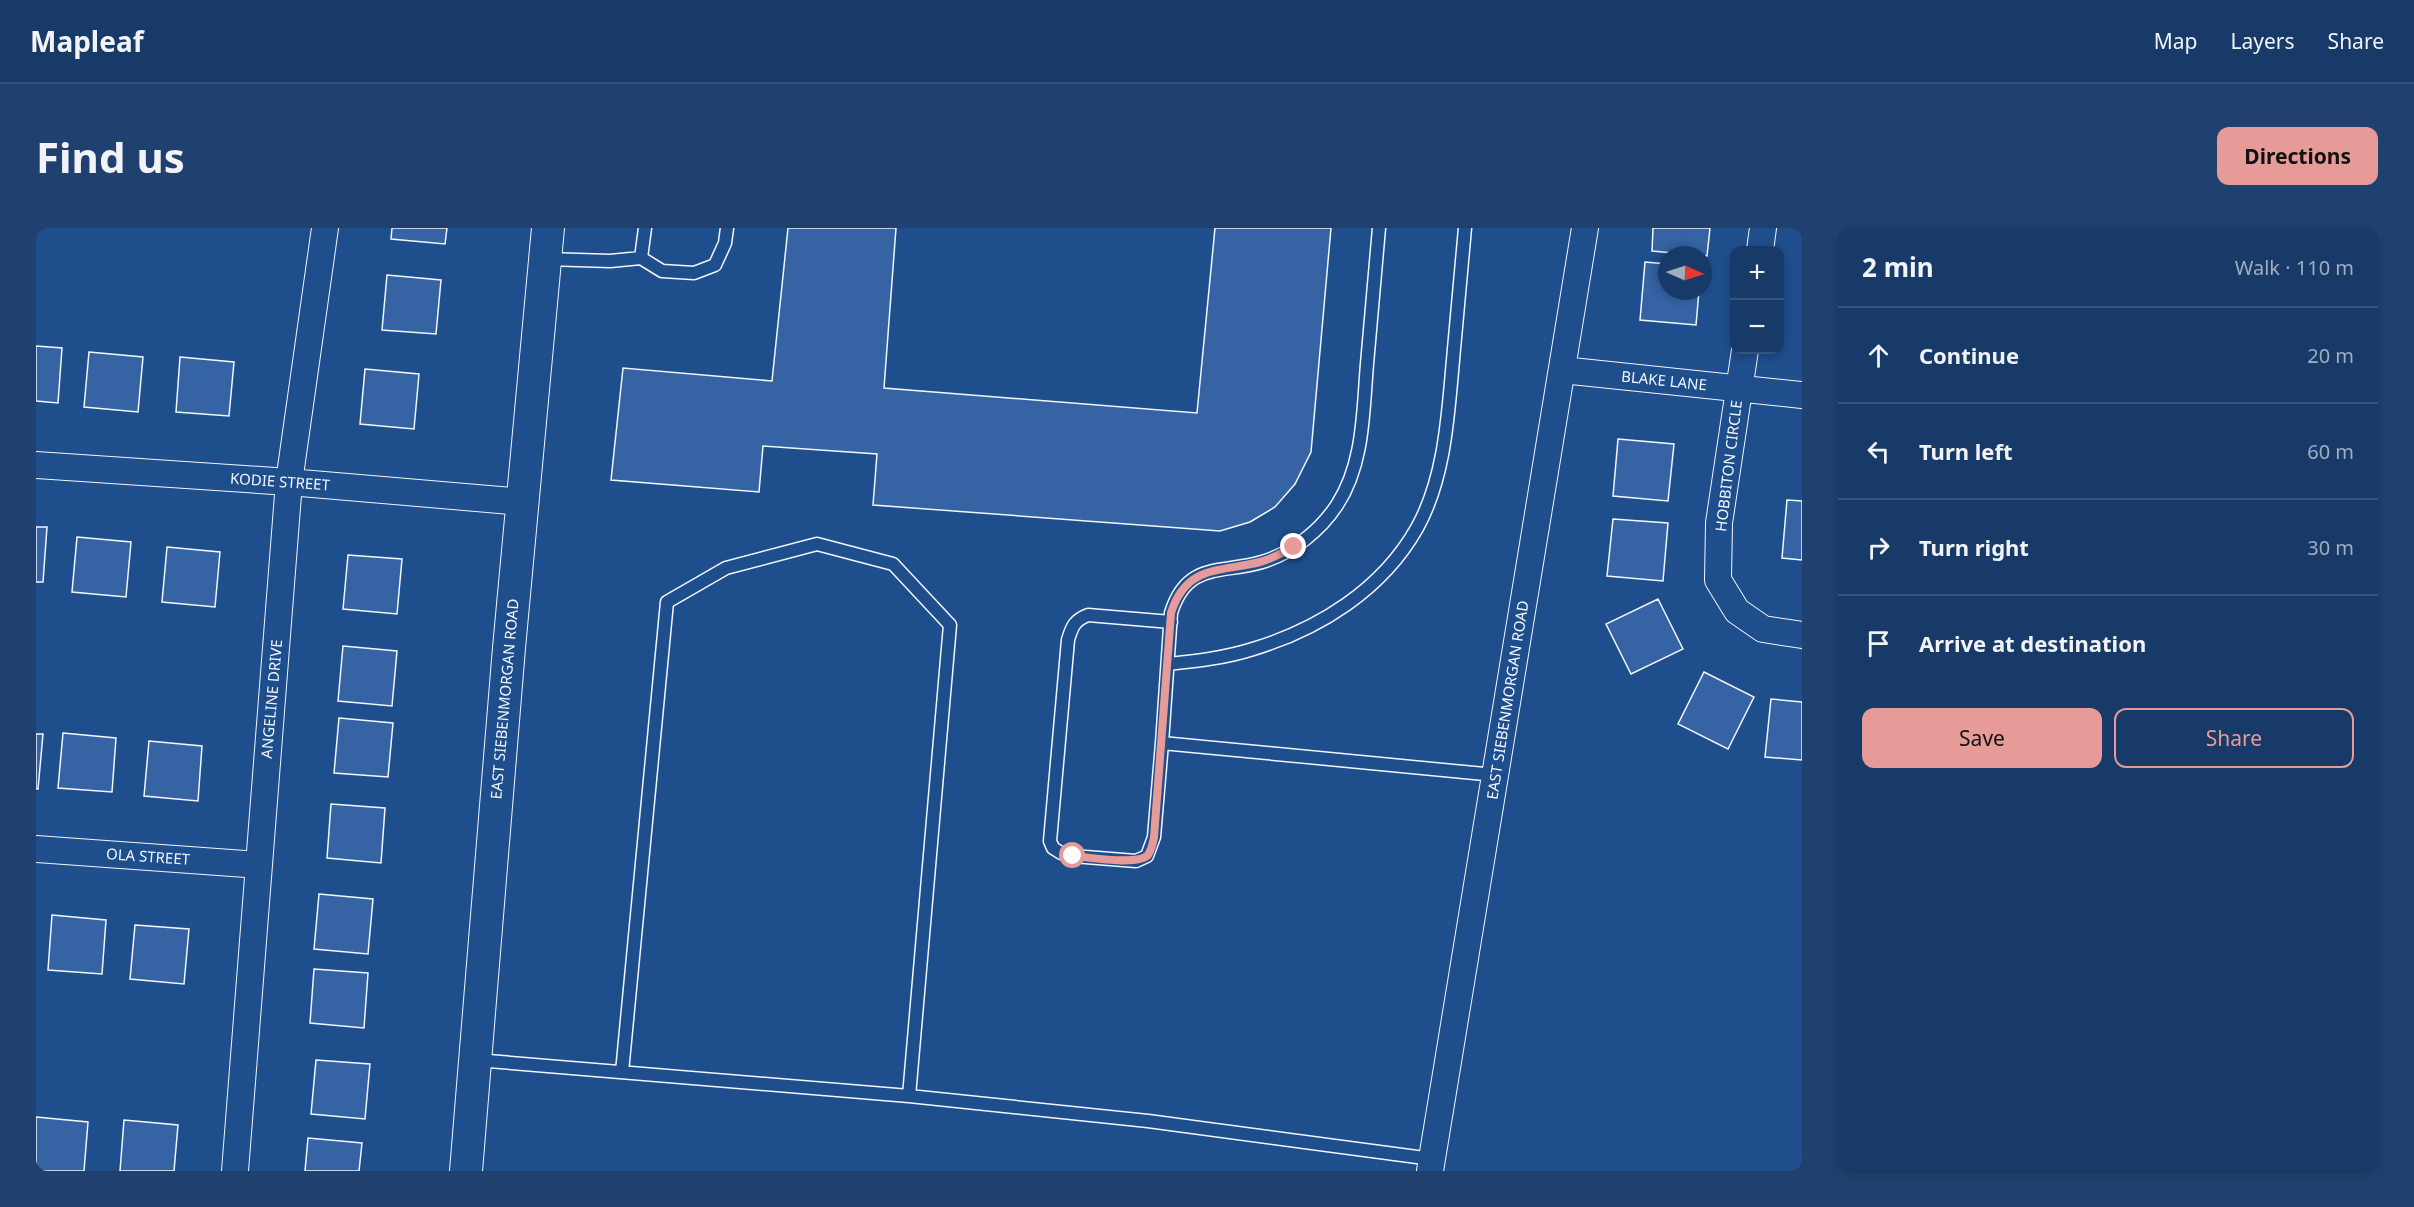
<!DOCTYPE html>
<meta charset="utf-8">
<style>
body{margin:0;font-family:"Noto Sans",sans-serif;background:#20416f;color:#f1f3f6}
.controls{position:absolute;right:18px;top:18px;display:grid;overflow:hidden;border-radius:12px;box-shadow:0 3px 9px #0003}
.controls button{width:54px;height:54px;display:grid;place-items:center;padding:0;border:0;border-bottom:2px solid #36547d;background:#173a69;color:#f1f3f6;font:30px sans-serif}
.compass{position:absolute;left:1622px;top:18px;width:54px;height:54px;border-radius:50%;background:#173a69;box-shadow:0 3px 9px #0003;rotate:93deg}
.stop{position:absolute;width:18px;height:18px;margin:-14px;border:4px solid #e69b98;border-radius:50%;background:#fff}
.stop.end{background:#e69b98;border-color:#fff;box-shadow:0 2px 6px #0008}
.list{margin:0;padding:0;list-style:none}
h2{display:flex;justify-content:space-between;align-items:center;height:78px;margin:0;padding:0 24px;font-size:26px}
h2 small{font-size:20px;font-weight:400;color:#9eadc0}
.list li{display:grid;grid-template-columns:39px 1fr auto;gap:18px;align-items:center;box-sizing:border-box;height:96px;padding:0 24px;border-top:2px solid #36547d}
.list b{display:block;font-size:22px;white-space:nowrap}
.list em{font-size:20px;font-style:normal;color:#9eadc0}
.actions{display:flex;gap:12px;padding:18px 24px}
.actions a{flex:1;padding:14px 0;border:2px solid #e69b98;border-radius:12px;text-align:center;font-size:21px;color:#e69b98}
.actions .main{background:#e69b98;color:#111}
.icon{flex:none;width:33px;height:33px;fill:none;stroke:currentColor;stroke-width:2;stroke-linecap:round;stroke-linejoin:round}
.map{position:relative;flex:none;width:1766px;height:943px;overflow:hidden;border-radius:12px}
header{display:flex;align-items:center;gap:36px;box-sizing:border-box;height:84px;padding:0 30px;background:#173a69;border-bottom:2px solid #36547d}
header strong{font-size:28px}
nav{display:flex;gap:33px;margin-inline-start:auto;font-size:21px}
.intro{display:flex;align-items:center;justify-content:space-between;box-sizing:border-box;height:144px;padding:0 36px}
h1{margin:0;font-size:42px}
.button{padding:15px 27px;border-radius:12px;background:#e69b98;color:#111;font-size:21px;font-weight:700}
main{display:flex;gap:36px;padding:0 36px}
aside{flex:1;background:#173a69;border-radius:12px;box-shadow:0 3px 9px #0003}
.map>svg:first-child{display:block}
</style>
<header>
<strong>Mapleaf</strong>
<nav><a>Map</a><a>Layers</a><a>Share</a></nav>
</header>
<div class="intro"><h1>Find us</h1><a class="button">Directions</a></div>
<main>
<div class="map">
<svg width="1766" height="943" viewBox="0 0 1766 943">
<rect width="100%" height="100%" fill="#1f4e8c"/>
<path fill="#3563a3" stroke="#f2f6ff" stroke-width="1.5" d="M356,0h55l-2,16 -54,-5z
M752,0h108l-12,160 313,25 18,-185h116l-20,224 -16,32 -20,23 -25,15 -30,9 -347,-26 4,-51 -114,-8 -4,46 -148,-12 12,-112 149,13z
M1617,0h57l-3,28 -55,-5z
M1609,34l22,2v27h32l-3,34 -56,-5z
M351,47l54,5 -5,54 -54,-4z
M0,118l26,2 -4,55 -22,-2z
M53,124l54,5 -5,55 -54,-5z
M144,129l54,5 -5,54 -53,-4z
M329,141l54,5 -5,55 -54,-5z
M1582,211l56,5 -6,57 -55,-5z
M1751,272l15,1v59l-20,-2z
M1577,291l55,4 -5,58 -56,-5z
M0,299h11l-4,55h-7z
M41,309l54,5 -5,55 -54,-5z
M131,319l53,5 -5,55 -53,-5z
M312,327l54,4 -5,55 -54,-5z
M1622,371l25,50 -52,25 -25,-50z
M307,418l54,5 -5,55 -54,-5z
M1668,444l50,25 -26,52 -50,-25z
M1735,471l31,3v58l-37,-3z
M303,490l54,5 -5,54 -54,-4z
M27,505l53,5 -4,54 -54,-4z
M0,506h7l-5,55h-2z
M113,513l53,5 -4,55 -54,-5z
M295,576l54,4 -4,55 -54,-5z
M283,666l54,5 -5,55 -54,-5z
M16,687l54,5 -4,54 -54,-4z
M99,697l54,4 -5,55 -54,-5z
M278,741l54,4 -4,55 -54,-5z
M280,832l54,4 -5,55 -54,-5z
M0,889l52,5 -4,49h-48z
M88,892l54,5 -4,46h-54z
M272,910l54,5 -3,28h-54z"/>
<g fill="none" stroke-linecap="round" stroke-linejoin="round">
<g stroke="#f2f6ff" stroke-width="15">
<path id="service" d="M1343,0c-4,45 -8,91 -12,136 -4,47 -3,100 -30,141 -17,26 -45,48 -75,57 -40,12 -75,-1 -91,51l-9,130 333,32
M605,30l4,-30
M510,31l64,2 31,-3 21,13 32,2 21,-8 10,-22 2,-15
M1132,436c28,-3 57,-6 85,-15 66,-20 129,-59 164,-121 28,-50 31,-113 36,-168 4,-44 8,-88 12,-132
M1126,515l-8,94 -7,19 -11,5 -63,-5 -12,-3 -8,-5 -3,-7 18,-201c4,-14 7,-20 20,-25l83,7
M440,832l433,36 239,25 284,38
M586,844l45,-470 59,-34 91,-24 76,20 57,61 -41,471"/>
</g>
<g stroke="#f2f6ff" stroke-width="28">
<path id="minor" d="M1724,22l3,-22
M1709,122l-26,173 -1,57 19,31 26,18 39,6
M1526,142l240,25
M0,237l253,17 234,20
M0,621l223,16
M199,943l54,-689 36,-254
M1394,943l155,-943"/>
</g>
<g stroke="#f2f6ff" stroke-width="34">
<path id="tertiary" d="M430,943l43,-523 39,-420"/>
</g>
<use href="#service" stroke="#1f4e8c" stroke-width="12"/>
<use href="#minor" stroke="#1f4e8c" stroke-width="26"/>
<use href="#tertiary" stroke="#1f4e8c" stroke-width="32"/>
</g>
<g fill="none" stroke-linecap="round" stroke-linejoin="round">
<path stroke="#e69b98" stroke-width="8" d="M1037,628c15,1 65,10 75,-1 3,-5 5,-12 6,-18l17,-224c15,-48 49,-41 89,-51 12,-3 23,-10 34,-15"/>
</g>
<g text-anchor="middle" stroke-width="4.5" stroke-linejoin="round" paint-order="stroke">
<g font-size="15" fill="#f2f6ff" stroke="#1f4e8c">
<text transform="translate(1628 153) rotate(6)" y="5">BLAKE LANE</text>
<text transform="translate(1693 238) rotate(-83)" y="5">HOBBITON CIRCLE</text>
<text transform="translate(244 254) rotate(4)" y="5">KODIE STREET</text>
<text transform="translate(236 471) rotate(-85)" y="5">ANGELINE DRIVE</text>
<text transform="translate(469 471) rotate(-85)" y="5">EAST SIEBENMORGAN ROAD</text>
<text transform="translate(1472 472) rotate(-81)" y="5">EAST SIEBENMORGAN ROAD</text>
<text transform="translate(112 629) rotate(4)" y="5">OLA STREET</text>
</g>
</g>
</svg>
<div class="controls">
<button>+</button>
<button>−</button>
</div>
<svg class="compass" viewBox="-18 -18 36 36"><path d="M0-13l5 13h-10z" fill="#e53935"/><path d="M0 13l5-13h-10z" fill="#9eadc0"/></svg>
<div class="stop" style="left:1037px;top:628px"></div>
<div class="stop end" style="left:1258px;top:319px"></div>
</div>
<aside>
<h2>2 min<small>Walk · 110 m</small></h2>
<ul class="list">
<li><svg class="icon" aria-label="ahead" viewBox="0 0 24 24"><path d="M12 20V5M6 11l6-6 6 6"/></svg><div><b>Continue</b></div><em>20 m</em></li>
<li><svg class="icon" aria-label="left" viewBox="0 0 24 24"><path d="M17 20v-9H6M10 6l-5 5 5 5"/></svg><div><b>Turn left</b></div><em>60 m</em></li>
<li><svg class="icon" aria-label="right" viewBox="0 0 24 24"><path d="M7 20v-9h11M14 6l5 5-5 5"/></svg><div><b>Turn right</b></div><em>30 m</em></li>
<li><svg class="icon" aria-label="arrive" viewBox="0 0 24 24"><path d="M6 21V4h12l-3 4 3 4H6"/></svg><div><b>Arrive at destination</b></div></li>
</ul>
<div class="actions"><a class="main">Save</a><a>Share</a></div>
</aside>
</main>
